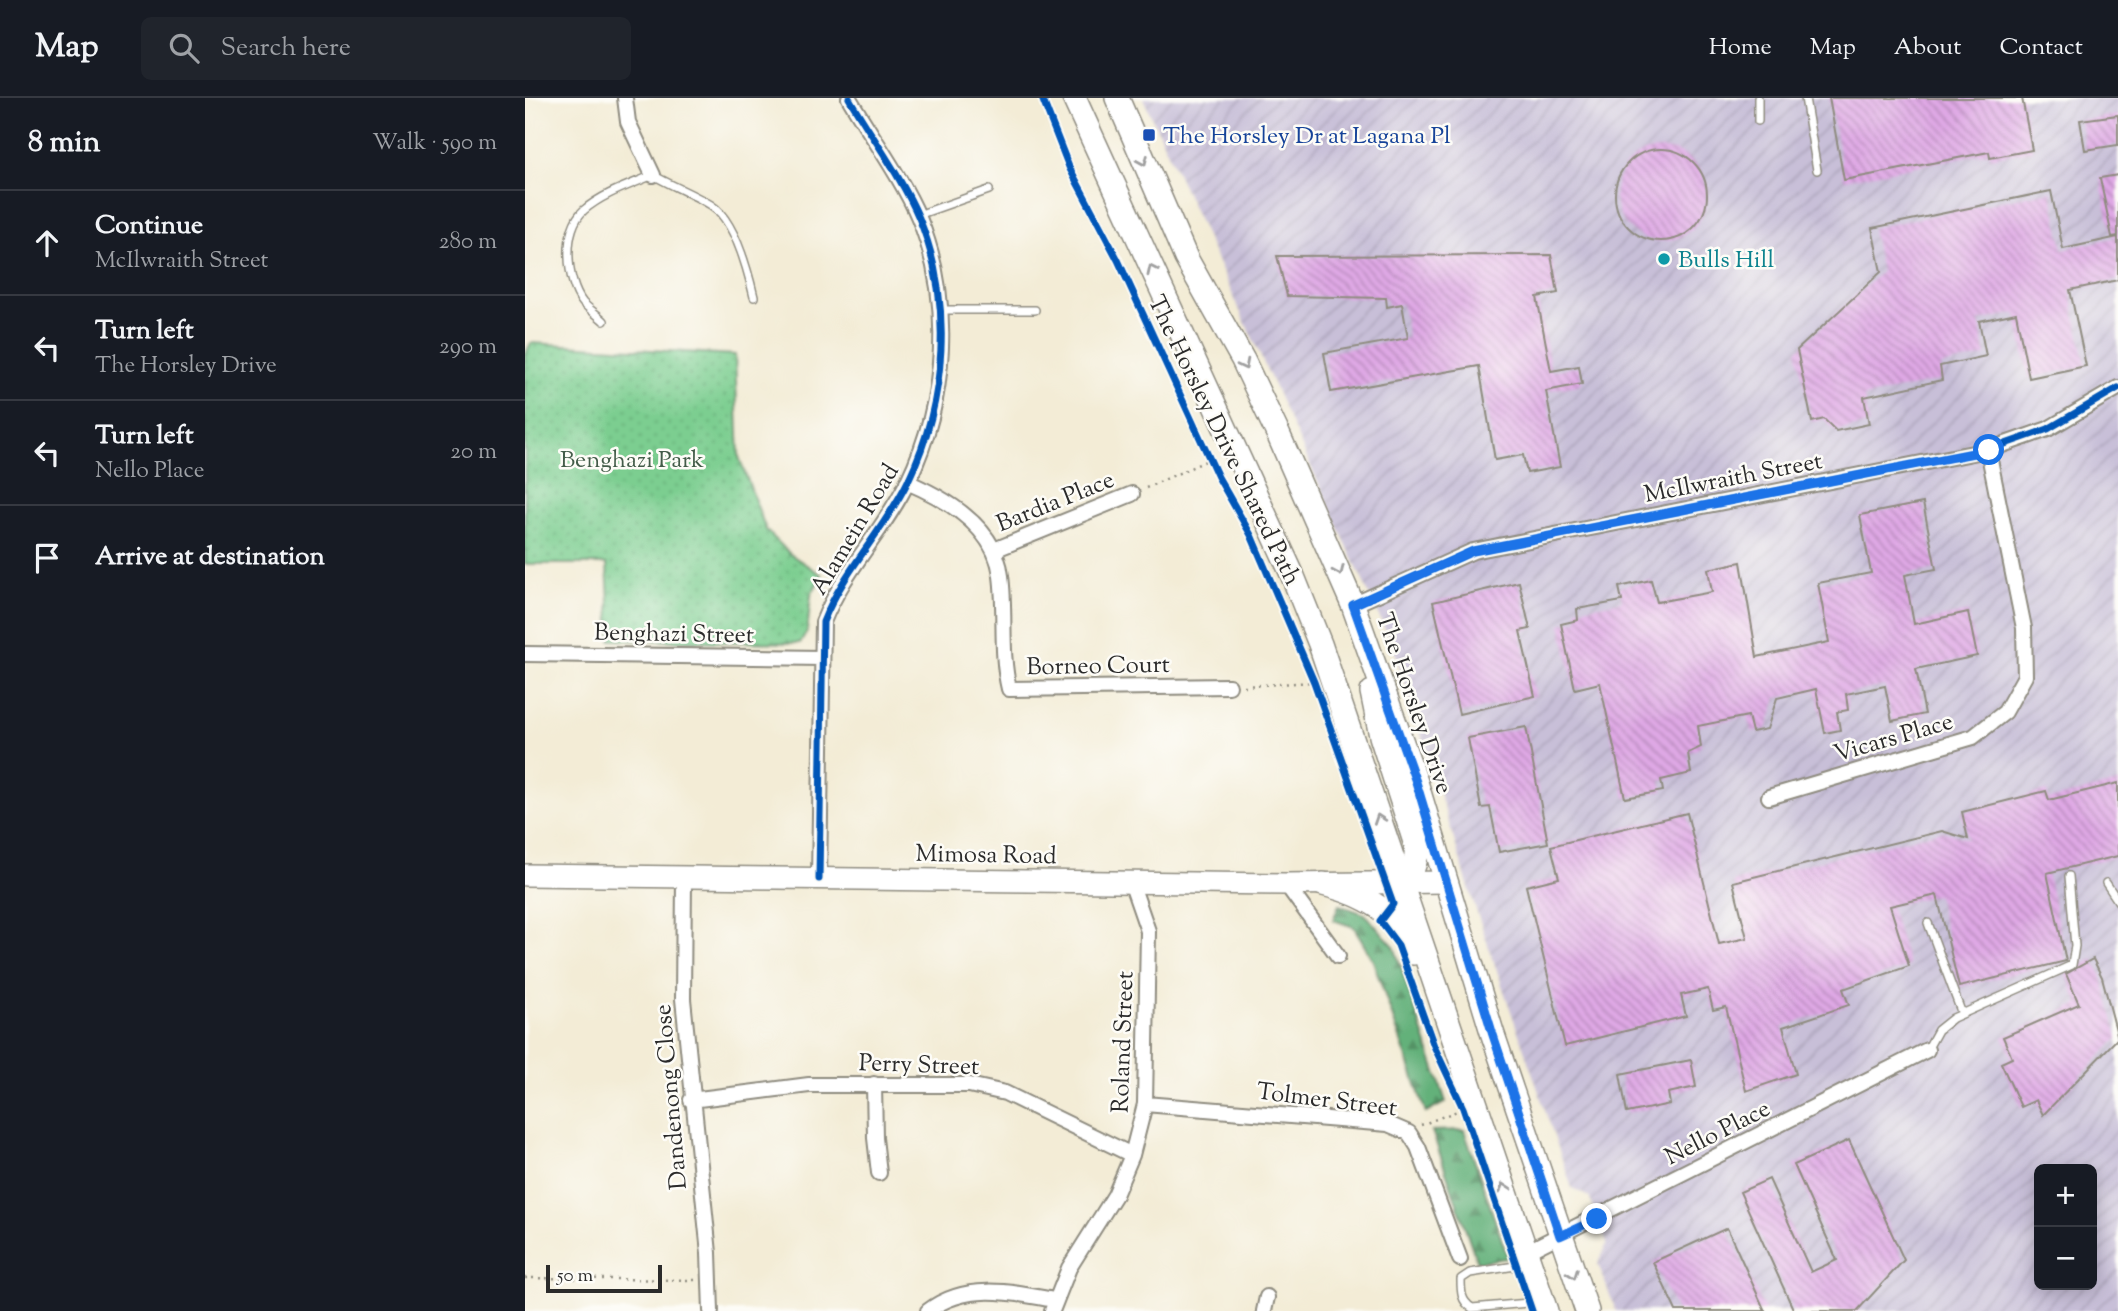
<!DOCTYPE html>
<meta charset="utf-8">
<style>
body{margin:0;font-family:"Sorts Mill Goudy",serif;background:#20242c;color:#f1f3f6}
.controls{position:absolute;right:21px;bottom:21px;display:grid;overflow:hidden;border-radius:10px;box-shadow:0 4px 18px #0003}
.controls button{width:63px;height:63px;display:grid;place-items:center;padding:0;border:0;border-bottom:2px solid #363941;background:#171b24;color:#f1f3f6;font:35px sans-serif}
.scale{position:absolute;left:21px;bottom:18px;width:116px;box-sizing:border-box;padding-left:7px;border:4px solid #2b2b2b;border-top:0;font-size:19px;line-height:24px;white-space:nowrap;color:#2b2b2b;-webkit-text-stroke:5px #fdfcf7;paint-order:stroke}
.stop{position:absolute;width:21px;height:21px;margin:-16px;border:5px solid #1a73e8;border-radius:50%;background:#fff}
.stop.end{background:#1a73e8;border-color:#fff;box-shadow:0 2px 7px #0008}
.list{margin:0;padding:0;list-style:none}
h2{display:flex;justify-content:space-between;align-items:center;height:91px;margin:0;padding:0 28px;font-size:30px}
h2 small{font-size:23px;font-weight:400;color:#9ea1a6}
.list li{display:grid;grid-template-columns:46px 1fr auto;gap:21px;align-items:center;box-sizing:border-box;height:105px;padding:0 28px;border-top:2px solid #363941}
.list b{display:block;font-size:26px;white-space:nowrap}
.list p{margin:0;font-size:23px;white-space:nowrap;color:#9ea1a6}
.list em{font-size:23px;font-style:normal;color:#9ea1a6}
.icon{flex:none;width:38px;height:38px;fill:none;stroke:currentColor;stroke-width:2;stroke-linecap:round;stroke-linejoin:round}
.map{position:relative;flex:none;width:1593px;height:1213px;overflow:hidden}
header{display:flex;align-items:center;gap:42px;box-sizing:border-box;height:98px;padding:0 35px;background:#171b24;border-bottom:2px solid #363941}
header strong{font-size:33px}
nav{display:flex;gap:38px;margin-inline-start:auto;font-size:24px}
.search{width:490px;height:63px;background:#20242c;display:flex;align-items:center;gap:18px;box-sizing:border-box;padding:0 24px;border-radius:10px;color:#9ea1a6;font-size:26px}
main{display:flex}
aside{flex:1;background:#171b24}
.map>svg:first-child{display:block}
</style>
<header>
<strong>Map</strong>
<div class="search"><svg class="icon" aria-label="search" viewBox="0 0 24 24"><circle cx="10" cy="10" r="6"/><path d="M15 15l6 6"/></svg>Search here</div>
<nav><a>Home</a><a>Map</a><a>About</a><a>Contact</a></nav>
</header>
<main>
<aside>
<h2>8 min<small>Walk · 590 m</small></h2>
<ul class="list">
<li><svg class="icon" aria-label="ahead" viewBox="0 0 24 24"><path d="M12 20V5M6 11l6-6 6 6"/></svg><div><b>Continue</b><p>McIlwraith Street</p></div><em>280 m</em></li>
<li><svg class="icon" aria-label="left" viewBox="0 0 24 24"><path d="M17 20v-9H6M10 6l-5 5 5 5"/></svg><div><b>Turn left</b><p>The Horsley Drive</p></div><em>290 m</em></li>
<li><svg class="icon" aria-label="left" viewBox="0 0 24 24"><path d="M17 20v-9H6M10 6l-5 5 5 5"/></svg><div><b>Turn left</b><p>Nello Place</p></div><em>20 m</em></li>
<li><svg class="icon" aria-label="arrive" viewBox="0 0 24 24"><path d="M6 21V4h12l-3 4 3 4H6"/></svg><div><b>Arrive at destination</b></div></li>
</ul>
</aside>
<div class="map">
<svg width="1593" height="1213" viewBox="0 0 1593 1213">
<defs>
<pattern id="industrial-furrows" width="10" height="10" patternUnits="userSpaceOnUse" patternTransform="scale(1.75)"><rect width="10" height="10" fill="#c8bfd8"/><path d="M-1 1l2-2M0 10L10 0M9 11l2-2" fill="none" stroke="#aca4ba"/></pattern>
<pattern id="grass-dots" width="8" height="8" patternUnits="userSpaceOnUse" patternTransform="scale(1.75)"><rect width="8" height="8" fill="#7bce90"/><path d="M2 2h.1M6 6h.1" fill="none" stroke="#6ab17c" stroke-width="1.8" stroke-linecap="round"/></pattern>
<pattern id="forest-firs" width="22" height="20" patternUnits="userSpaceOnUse" patternTransform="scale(1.75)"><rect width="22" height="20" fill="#64b17a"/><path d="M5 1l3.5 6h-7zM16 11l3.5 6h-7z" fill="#539064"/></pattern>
<pattern id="building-back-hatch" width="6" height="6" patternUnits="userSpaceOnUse" patternTransform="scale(1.75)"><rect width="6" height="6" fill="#dfa8e5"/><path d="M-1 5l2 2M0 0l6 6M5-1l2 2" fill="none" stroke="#b589ba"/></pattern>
</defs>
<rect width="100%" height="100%" fill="#fdfcf7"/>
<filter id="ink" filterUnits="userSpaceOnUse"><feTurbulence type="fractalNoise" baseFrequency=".0143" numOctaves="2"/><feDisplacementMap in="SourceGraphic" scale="14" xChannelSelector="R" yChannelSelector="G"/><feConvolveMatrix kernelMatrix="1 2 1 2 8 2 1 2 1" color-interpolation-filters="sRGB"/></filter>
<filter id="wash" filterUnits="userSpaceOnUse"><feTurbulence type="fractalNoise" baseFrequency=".00686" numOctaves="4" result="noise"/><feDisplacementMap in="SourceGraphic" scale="28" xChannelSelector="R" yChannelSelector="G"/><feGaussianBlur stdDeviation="1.57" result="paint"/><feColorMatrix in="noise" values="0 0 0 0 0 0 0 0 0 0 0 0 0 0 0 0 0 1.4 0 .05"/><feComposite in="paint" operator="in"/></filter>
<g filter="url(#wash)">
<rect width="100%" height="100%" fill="#f3ecd6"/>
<path fill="url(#industrial-furrows)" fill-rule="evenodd" d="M618,0h975v1213h-502l-18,-47 9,-21 -18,-46 -17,-9 -95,-275 -83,-264zM1514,1071h53v116h-53z"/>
<path fill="url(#grass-dots)" stroke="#537c5e" stroke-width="2" d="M6,245l204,12 4,102 27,73 24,24 32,21 -11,20 -4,37 -7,11 -189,-3 -4,-76h-82v-209z"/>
<path fill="url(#forest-firs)" stroke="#486e52" stroke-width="2" d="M814,807l26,9 29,32 52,156 -20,11 -53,-152 -19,-34 -21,-7z
M939,1032l44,128 -31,4 -45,-131z"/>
<g id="blocks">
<path fill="url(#building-back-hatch)" d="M1304,0h193l10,52 -42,8 -1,-6 -145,28z
M1593,17v30l-33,5 -5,-30z
M1090 97a46 46 0 1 1 92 0a46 46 0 1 1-92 0Z
M1593,77v61l-6,1 -12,-59z
M1526,93l12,58 55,-12v43l-48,10 16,76 -57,12 -13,-65 -37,8 7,35 -46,10 2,14 -78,17 5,27 -33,7 -12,-12 -12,3 -15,-72 84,-78 -9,-44z
M1026,157l7,38 -21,4 14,74 28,-5 3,18 -36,7 14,76 -33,6 -4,-18 -28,5 -16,-94 -148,26 -7,-39 84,-15 -6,-34 -15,3 -1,-9 -99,-2 -10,-40z
M1398,405l13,66 -31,6 9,49 54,-12 9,44 -61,13 9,45 -33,7 -7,-35 -39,8 2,16 -11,2 3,18 -15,3 -9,-44 -39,9 -10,31 -15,3 -4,-16 -50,10 3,21 -13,6 3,20 -30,7 2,11 -38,7 -25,-115 -25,6 -14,-65 17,-4 -1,-11 45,-8 -3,-14 32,-7 6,22 55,-10 -4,-23 33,-7 16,95 72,-15 -11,-59 53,-10 -11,-58z
M994,484l11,47 -10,2 15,65 -76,18 -26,-112z
M1001,629l22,116 -49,9 -9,-45 -9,1 -13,-70z
M1593,685v73l-71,17 19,88 -107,26 -22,-92 -47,11 19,60 -66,23 6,16 -66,22 13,47 -50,17 -20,-84 -13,3 -5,-21 -27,6 5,21 -121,30 -39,-160 33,-8 -8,-32 136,-33 32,131 28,-6 -14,-56 209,-51 26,8 -6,-27 84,-21 3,9z
M1568,861l9,18 16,61 -75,77 -7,-15 -15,7 -20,-44 11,-5 -9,-21 76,-33 -13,-30z
M1166,962l5,27 -28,6 2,11 -43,9 -7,-39z
M1324,1042l55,120 -47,51h-63l-54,-119 29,-13 42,93 26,-12 -43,-95z
M1202,1130l38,83h-89l-23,-49z"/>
</g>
</g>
<g filter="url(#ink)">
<use href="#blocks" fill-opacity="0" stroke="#8f8c80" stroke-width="2"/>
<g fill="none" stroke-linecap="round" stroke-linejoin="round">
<g stroke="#8f8c80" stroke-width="10">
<path id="lane" d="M1280,0l12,72
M1233,23v-23
M393,117l71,-25
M417,212h93
M79,223c-6,-6 -15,-12 -21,-18 -17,-21 -21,-74 1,-93 20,-17 46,-25 69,-35 19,11 40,19 58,30 24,15 37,66 43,92
M1581,785l12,18
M1403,825l34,91
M1402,952l11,-20 15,-12 119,-53 3,-19 -6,-70
M1003,1166l-58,9 -9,6c0,13 0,22 11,29l67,-6"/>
</g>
<g stroke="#8f8c80" stroke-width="18">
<path id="street" d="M100,0l3,24 25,53
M382,384c40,17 89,46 94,94 5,38 -1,75 8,113l220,-3
M469,452l138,-56
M828,507l120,-54 515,-101 60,-21 70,-41
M0,556l297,4
M1244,699l204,-60 32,-25 20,-36 -1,-48 -36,-178
M159,780l-1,121 26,254 2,58
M294,781l4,-257c20,-51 61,-91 85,-141 39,-81 45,-180 11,-263 -17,-40 -48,-82 -70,-120
M761,786l52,72
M349,986l1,54 4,35
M166,1002l118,-15h160l36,8 127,62
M620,1006l243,20 21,9 9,14 42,112
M1001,1154l401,-202
M403,1213c37,-29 84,-19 126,-11
M527,1213l17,-43 46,-73 17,-40 13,-51 3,-173 -17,-49
M739,1213l3,-14"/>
</g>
<g stroke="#8f8c80" stroke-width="24">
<path id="secondary" d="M0,777l761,9 161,-2"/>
</g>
<g stroke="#8f8c80" stroke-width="26">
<path id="primary" d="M549,0l218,476 28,70 226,667
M592,0l69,160 57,102 36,76 74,169 63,177 76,250 95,279
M847,594l9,44 35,109c1,17 -2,26 -15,38
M798,786c40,10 76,27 90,69"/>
</g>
<path stroke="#8f8c80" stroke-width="2.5" stroke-dasharray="2 5" stroke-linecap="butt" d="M621,390l64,-29
M719,588l70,-4
M896,1027l36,-14
M0,1180l171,2"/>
<use href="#lane" stroke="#fff" stroke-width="7"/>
<use href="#street" stroke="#fff" stroke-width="14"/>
<use href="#secondary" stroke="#fff" stroke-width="21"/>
<use href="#primary" stroke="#fff" stroke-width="23"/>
<g stroke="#fdfcf7" stroke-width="11">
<path id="cycleway" d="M517,0l27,69 49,93 100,217 33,58 63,147 79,222 -13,17 18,24 36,101 29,62 69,203
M828,507l120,-54 515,-101 60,-21 70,-41
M294,781l4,-257c20,-51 61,-91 85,-141 39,-81 45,-180 11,-263 -17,-40 -48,-82 -70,-120"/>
</g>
<use href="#cycleway" stroke="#0057b8" stroke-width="7"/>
</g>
<defs><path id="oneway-chevron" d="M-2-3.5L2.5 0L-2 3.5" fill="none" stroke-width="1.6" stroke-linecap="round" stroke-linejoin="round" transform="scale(1.75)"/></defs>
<g stroke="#a0a0a0">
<use href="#oneway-chevron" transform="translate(618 63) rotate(67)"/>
<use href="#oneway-chevron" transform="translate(627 172) rotate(-115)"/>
<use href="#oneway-chevron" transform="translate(719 267) rotate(63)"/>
<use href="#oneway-chevron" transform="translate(814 473) rotate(67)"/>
<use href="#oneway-chevron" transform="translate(854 721) rotate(-109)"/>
<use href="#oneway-chevron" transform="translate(979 1090) rotate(-109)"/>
<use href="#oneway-chevron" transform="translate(1048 1176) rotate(70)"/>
</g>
</g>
<g fill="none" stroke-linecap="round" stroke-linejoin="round" filter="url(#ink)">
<path stroke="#1a73e8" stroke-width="9" d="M1072,1121l-37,17 -68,-204 -76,-250 -63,-177 120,-54 516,-101"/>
</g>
<rect fill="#1a4fb4" stroke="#fdfcf7" stroke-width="2.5" x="617" y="30" width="14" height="14" rx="3.5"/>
<circle fill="#0f9aa8" stroke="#fdfcf7" stroke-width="2.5" cx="1139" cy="161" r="7"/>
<g text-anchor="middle" stroke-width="5" stroke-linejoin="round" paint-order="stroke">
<g font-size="24" fill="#164399" stroke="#fdfcf7" text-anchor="start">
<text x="638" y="45">The Horsley Dr at Lagana Pl</text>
</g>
<g font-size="24" fill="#0d838f" stroke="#fdfcf7" text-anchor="start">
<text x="1153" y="169">Bulls Hill</text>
</g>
<g font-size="24" fill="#2b2b2b" stroke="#fdfcf7">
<text transform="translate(700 342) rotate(64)" y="8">The Horsley Drive Shared Path</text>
<text transform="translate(1208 379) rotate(-11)" y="8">McIlwraith Street</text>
<text transform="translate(530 403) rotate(-22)" y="8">Bardia Place</text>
<text transform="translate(329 431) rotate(-59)" y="8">Alamein Road</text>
<text transform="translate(149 535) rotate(1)" y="8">Benghazi Street</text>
<text transform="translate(573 567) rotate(-1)" y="8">Borneo Court</text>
<text transform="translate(890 605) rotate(71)" y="8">The Horsley Drive</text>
<text transform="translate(1368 639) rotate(-16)" y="8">Vicars Place</text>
<text transform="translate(461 756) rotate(1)" y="8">Mimosa Road</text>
<text transform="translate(597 944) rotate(-88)" y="8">Roland Street</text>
<text transform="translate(394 966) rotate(2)" y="8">Perry Street</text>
<text transform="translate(145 999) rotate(-95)" y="8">Dandenong Close</text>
<text transform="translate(802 1001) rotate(7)" y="8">Tolmer Street</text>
<text transform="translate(1192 1034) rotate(-27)" y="8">Nello Place</text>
</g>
<g font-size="24" fill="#435c49" stroke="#fdfcf7">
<text x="107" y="369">Benghazi Park</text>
</g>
</g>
</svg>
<div class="controls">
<button>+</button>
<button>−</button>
</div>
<div class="scale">50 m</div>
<div class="stop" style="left:1464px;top:352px"></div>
<div class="stop end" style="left:1072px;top:1121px"></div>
</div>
</main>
